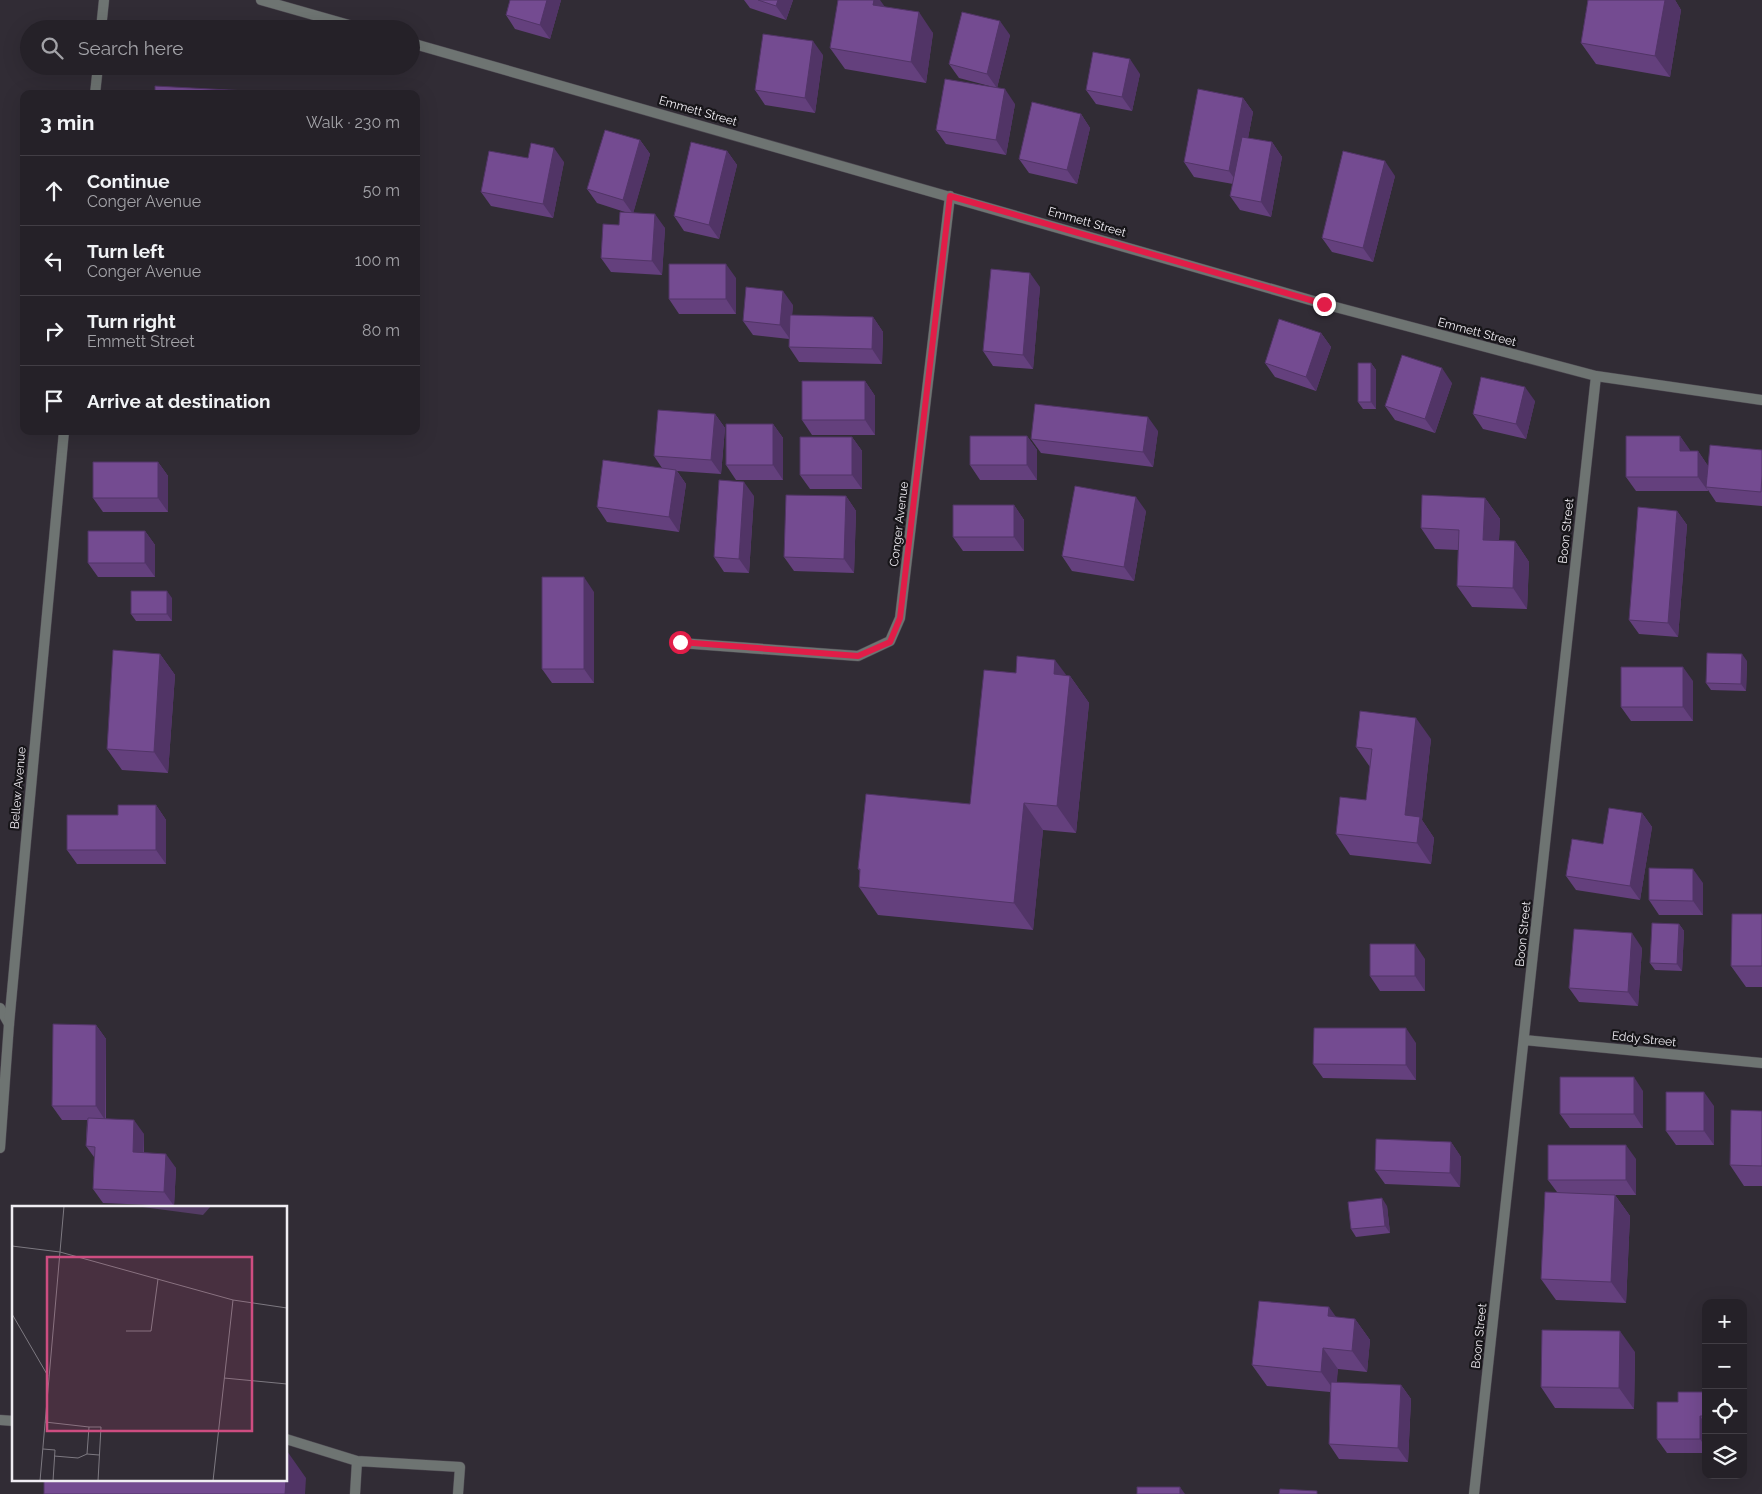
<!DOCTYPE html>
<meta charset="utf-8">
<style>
body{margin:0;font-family:Raleway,sans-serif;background:#2d2930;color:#f1f3f6}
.controls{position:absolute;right:15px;bottom:15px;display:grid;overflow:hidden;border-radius:10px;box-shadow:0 5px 20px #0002}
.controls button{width:45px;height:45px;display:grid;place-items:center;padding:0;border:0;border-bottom:1px solid #423e45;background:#252128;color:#f1f3f6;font:25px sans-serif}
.stop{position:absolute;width:15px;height:15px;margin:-11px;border:4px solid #e11d48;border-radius:50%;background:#fff}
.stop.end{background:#e11d48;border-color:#fff;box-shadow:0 1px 5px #0008}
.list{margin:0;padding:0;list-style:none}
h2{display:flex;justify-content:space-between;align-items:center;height:65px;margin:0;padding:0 20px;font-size:21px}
h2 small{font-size:16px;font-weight:400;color:#a3a3a8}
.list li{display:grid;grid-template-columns:32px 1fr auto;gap:15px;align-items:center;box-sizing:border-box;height:70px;padding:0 20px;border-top:1px solid #423e45}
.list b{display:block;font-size:19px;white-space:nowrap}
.list p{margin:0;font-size:16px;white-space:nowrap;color:#a3a3a8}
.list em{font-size:16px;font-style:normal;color:#a3a3a8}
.icon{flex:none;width:28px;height:28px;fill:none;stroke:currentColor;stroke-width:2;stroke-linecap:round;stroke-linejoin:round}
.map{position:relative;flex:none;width:1762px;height:1494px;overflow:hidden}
.search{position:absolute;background:#252128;box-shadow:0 5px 20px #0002;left:20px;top:20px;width:400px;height:55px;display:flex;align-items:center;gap:12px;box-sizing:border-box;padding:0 18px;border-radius:28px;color:#a3a3a8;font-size:19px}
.panel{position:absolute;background:#252128;box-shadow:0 5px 20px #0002;left:20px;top:90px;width:400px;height:345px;border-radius:10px}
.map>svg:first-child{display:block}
</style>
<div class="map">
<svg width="1762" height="1494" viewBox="0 0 1762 1494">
<rect width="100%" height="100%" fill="#312c35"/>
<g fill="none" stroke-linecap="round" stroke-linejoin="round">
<g stroke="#4c4750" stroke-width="11">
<path id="service" d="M0,1420l14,1
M286,1439l71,22
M355,1494l2,-33 103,6 -2,27"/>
</g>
<g stroke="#4c4750" stroke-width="11">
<path id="minor" d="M261,0l102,29
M411,43l913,261 272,72 166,24
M680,643l178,13 32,-15 10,-23 50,-422
M0,1008l9,16
M1524,1040l238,23
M1474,1494l122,-1118"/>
</g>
<g stroke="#4c4750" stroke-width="11">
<path id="tertiary" d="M101,29l3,-29
M95,94l3,-28
M0,1148l9,-124 55,-593"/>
</g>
<use href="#service" stroke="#6e7472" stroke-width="10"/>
<use href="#minor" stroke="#6e7472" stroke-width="10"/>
<use href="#tertiary" stroke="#6e7472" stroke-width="10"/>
</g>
<path fill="#64407d" d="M561,0l-11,39 -35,-10 -9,-14z
M744,0h49l-7,20 -36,-12z
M1588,0h87l6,10 -11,67 -74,-13 -15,-21z
M885,7l48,26 -7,50 -81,-14 -15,-21z
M1010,35l-13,53 -38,-10 -10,-14z
M823,55l-8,58 -50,-8 -10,-15z
M1140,74l-8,37 -36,-7 -10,-14z
M1243,98l10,14 -5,26 24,4 10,15 -11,60 -31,-7 -10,-14 3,-12 -39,-7 -10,-15z
M1015,104l-9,51 -60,-11 -10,-14z
M1081,114l9,14 -13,56 -48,-11 -10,-14z
M640,140l10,14 -17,59 32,15 -3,47 -51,-3 -10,-14 18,-33 9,-12 -31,-10 -10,-14z
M727,151l10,14 -18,74 -35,-8 -10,-15z
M528,158l36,4 -11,56 -62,-12 -10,-14z
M1395,176l-22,86 -41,-10 -10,-14z
M736,278v36h-57l-10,-15z
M1040,287l-7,82 -40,-3 -10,-15z
M793,305l-1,10 81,2 10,15 -1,32 -83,-2 -10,-15v-8l-36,-4 -10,-14z
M1321,333l10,14 -15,44 -41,-14 -10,-14z
M1371,363l5,7v39h-13l-5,-7z
M865,381l10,15v39h-63l-10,-15z
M1452,383l-17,50 -40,-13 -10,-14z
M1535,401l-9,38 -43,-10 -10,-15z
M715,414l10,14 -4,46 -44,-3 9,13 -7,48 -72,-10 -10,-15 65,-39 -8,-12z
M773,424l10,14v42h-47l-10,-15z
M1158,431l-5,36 -112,-14 -10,-14z
M1027,436l10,14v30h-57l-10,-15z
M1680,436l10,15h8l10,15 54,-16v56l-46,-4 -8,-12v1h-72l-10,-14z
M852,437l10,14v38h-52l-10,-14z
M158,462l10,14v36h-65l-10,-14z
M754,496l-5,77 -25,-1 -10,-15z
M846,496l10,15 -2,62 -60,-2 -10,-14z
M1485,498l15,21 -1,21 16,1 14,21 -2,47 -55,-2 -15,-21 1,-36 -23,-1 -14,-21z
M1014,505l10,15v31h-61l-10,-14z
M1146,511l-12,70 -62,-10 -10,-15z
M1677,511l10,14 -9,112 -39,-3 -10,-14z
M145,531l10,14v32h-57l-10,-14z
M594,592v91h-42l-10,-14z
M172,598v23h-36l-5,-7z
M160,654l15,21 -7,98 -46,-3 -15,-21z
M1747,661l-1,30 -35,-1 -5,-7z
M1016,673l54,3 19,27 -13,130 -33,-3 -10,100 -155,-15 -19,-28 1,-16 -2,-2 112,-65z
M1693,681v40h-62l-10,-14z
M1431,739l-9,81 12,18 -3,26 -81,-9 -14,-21 30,-34 4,-33 -14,-20z
M156,805l10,15v44h-89l-10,-14 51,-35z
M1642,813l10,14 -12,73 -64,-10 -10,-14 37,-32z
M1703,883v32h-44l-10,-15z
M1762,914v73h-16l-15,-21z
M1679,924l5,7 -2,40 -27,-1 -5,-7z
M1642,948l-4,58 -59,-4 -10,-14z
M1425,959v32h-45l-10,-15z
M96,1025l10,14v80l38,15v19l32,15 -2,38 -71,-3 -10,-14 1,-32 -8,-11 1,-26h-25l-10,-14z
M1416,1043v37l-93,-2 -10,-14z
M1643,1091v37h-73l-10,-14z
M1714,1106v39h-38l-10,-14z
M1762,1111v75h-18l-14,-21z
M1451,1142l10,15 -1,30 -75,-3 -10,-14z
M1636,1159v36h-32h11l15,21 -4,87 -70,-3 -15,-21 16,-87 -9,-12z
M1387,1206l3,27 -34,4 -5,-8z
M1336,1317l19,2 15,21 -3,32 -29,-3 -2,14 65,2 10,14 -3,63 -69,-3 -10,-15 1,-52 -63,-6 -15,-21z
M1635,1352l-1,57 -79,-1 -14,-21z
M1706,1392v61h-39l-10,-14 21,-37z"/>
<path fill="#513466" d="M547,0h14l-11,39 -10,-14z
M778,0h15l-7,20 -10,-14z
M874,0h6l10,14 -17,-9z
M1665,0h10l6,10 -11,67 -15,-21z
M919,12l14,21 -7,50 -15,-21z
M1000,21l10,14 -13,53 -10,-14z
M813,41l10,14 -8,58 -10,-15z
M1130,59l10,15 -8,37 -10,-14z
M1005,89l10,15 -9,51 -10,-15z
M1243,98l10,14 -14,73 -10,-14z
M1081,114l9,14 -13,56 -10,-14z
M640,140l10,14 -17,60 -10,-14z
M1272,142l10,15 -11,60 -10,-15z
M554,148l10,14 -11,56 -10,-14z
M727,151l10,14 -18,74 -10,-14z
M1385,161l10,15 -22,86 -10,-14z
M655,214l10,14 -3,47 -10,-14z
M726,264l10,14v36l-10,-15z
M1030,273l10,14 -7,82 -10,-14z
M783,291l10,14 -3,34 -10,-14z
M873,317l10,15 -1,32 -10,-15z
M1321,333l10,14 -15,44 -10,-14z
M1371,363l5,7v39l-5,-7z
M1442,368l10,15 -17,50 -10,-14z
M865,381l10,15v39l-10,-15z
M1525,387l10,14 -9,38 -10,-15z
M715,414l10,14 -4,46 -10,-14z
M1148,417l10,14 -5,36 -10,-15z
M773,424l10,14v42l-10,-15z
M1027,436l10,14v30l-10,-15z
M1680,436l10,14v16l-10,-15z
M852,437l10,14v38l-10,-14z
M1698,451l10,15 -2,21 2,4 -10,-14z
M158,462l10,14v36l-10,-14z
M676,470l10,14 -7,48 -10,-15z
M744,482l10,14 -5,77 -10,-14z
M846,496l10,15 -2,62 -10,-14z
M1136,497l10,14 -12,70 -10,-14z
M1485,498l15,21 -2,42 -15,-21z
M1014,505l10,15v31l-10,-14z
M1677,511l10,14 -9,112 -10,-14z
M145,531l10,14v32l-10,-14z
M1515,541l14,21 -2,47 -14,-21z
M584,577l10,15v91l-10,-14z
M167,591l5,7v23l-5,-7z
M160,654l15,21 -7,98 -14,-21z
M1742,654l5,7 -1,30 -5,-7z
M1055,660l15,20v-4l19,27 -13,130 -19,-27 -3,-132z
M1683,667l10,14v40l-10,-14z
M1416,718l15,21 -9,81 12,18 -3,26 -14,-21 -12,-28z
M1024,803l19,27 -10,100 -19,-27z
M156,805l10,15v44l-10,-14z
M1642,813l10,14 -12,73 -10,-14z
M1693,869l10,14v32l-10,-14z
M1679,924l5,7 -2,40 -5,-7z
M1632,933l10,15 -4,58 -10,-14z
M1415,944l10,15v32l-10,-15z
M96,1025l10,14 -1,81 -9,-14z
M1406,1028l10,15v37l-10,-15z
M1634,1077l9,14v37l-9,-14z
M1704,1092l10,14v39l-10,-14z
M134,1120l10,14 -1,33 -10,-15z
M1451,1142l10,15 -1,30 -10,-14z
M1626,1145l10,14v36l-10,-15z
M166,1154l10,14 -2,38 -10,-14z
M1615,1195l15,21 -4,87 -15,-21z
M1382,1198l5,8 3,27 -5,-7z
M1329,1307l15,21 -16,-12z
M1355,1319l15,21 -3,32 -15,-21z
M1620,1331l15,21 -1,57 -15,-21z
M1323,1348l15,21 -2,24 -15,-21z
M1401,1385l10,14 -3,63 -10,-14z
M1700,1416l6,9v23l-6,-9z
M287,1451l19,27 -1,16h-20z
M1180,1487l5,7h-5z"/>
<path fill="#744b91" stroke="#513466" d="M510,0h37l-7,25 -34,-10z
M758,0h20l-2,6z
M838,0h36l-1,5 46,7 -8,50 -81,-14z
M1588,0h77l-10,56 -74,-13z
M962,12l38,9 -13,53 -38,-10z
M763,34l50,7 -8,57 -50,-8z
M1093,52l37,7 -8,38 -36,-7z
M945,79l60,10 -9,51 -60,-10z
M155,86l92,5v3h-92z
M1198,89l45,9 -14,73 -45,-9z
M1032,102l49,12 -14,56 -48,-11z
M605,130l35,10 -17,60 -36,-11z
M1242,137l30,5 -11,60 -31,-6z
M691,142l36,9 -18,74 -35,-9z
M531,143l23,5 -11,56 -62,-12 8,-41 39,7z
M1343,151l42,10 -22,87 -41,-10z
M620,212l35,2 -3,47 -51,-3 2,-34 16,1z
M669,264h57v35h-57z
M991,269l39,4 -7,82 -40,-4z
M746,287l37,4 -3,34 -37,-4z
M790,315l83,2 -1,32 -83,-2z
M1279,319l42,14 -15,44 -41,-14z
M1402,355l40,13 -17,51 -40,-13z
M1358,363h13v39h-13z
M1481,377l44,10 -9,37 -43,-10z
M802,381h63v39h-63z
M1035,404l113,13 -5,35 -112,-13z
M658,410l57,4 -4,46 -57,-4z
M726,424h47v41h-47z
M970,436h57v29h-57z
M1626,436h54v15h18v26h-72z
M800,437h52v38h-52z
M1710,445l52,5v26l-1,16 -55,-5z
M603,460l73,10 -7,47 -72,-10z
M93,462h65v36h-65z
M719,480l25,2 -5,77 -25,-2z
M1075,486l61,11 -12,70 -62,-11z
M786,495l60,1 -2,63 -60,-2z
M1422,495l63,3 -2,42 32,1 -2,47 -56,-2 2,-56 -38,-2z
M953,505h61v32h-61z
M1638,507l39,4 -9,112 -39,-3z
M88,531h57v32h-57z
M542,577h42v92h-42z
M131,591h36v23h-36z
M113,650l47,4 -6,98 -47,-3z
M1707,653l35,1 -1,30 -35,-1z
M1017,656l38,4 -1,14 16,2 -13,130 -33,-3 -10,100 -155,-16 1,-18h-2l8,-75 104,10 14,-134 32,3z
M1621,667h62v40h-62z
M1360,711l56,7 -11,97 15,2 -3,26 -81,-9 4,-37 26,3 6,-51 -16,-2z
M118,805h38v45h-89v-35h51z
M1609,808l33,5 -12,73 -64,-10 6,-37 31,5z
M1649,868l44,1v32l-44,-1z
M1732,914h30v52h-31z
M1652,923l27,1 -2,40 -27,-1z
M1574,929l58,4 -4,59 -59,-4z
M1370,944h45v32h-45z
M53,1024l43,1v81h-44z
M1314,1028h92v37l-93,-1z
M1560,1077h74v37h-74z
M1666,1092h38v39h-38z
M1731,1110l31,1v55l-32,-1z
M88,1118l46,2 -1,32 33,2 -2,38 -71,-3 2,-42 -9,-1z
M1376,1139l75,3 -1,31 -75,-3z
M1548,1145h78v35h-78z
M1545,1192l70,3 -4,87 -70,-3z
M1382,1198l3,28 -34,3 -3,-27z
M1259,1301l70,6 -1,9 27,3 -3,32 -29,-3 -2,24 -69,-7z
M1542,1330l78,1 -1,57 -78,-1z
M1331,1382l70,3 -3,63 -69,-4z
M1678,1392h28v24h-6v23h-43v-37h21z
M44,1480h242l-1,14h-241z
M1137,1487h43v7h-43z
M1280,1489l37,2v3h-38z"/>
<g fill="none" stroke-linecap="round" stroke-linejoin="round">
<path stroke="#e11d48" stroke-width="6" d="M680,642l178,14 32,-14 10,-24 50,-422 374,108"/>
</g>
<g text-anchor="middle" stroke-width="4.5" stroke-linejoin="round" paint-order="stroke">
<g font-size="12" fill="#f0edf3" stroke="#171519">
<text transform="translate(698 111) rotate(16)" y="4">Emmett Street</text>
<text transform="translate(1087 222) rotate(16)" y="4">Emmett Street</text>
<text transform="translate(1477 332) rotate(15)" y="4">Emmett Street</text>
<text transform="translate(899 524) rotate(-83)" y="4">Conger Avenue</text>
<text transform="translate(1566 531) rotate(-84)" y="4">Boon Street</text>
<text transform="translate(18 788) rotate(-85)" y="4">Bellew Avenue</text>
<text transform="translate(1523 934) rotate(-84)" y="4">Boon Street</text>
<text transform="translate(1644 1039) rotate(6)" y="4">Eddy Street</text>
<text transform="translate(1479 1336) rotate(-84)" y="4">Boon Street</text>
</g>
</g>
<g transform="translate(12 1206)">
<rect width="275" height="275" fill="#312c35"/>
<path d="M123,0h76l-8,9z" fill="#543c65"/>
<path fill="none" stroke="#7d7981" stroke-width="1" d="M0,40l48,6 173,48 54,8M0,108l36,62M114,125h25l7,-52M212,172l63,6M33,216l44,5M31,243l12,1 -2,31M42,250l24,2 9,-4M28,275l24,-275M86,275l3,-54h-12l-2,27 12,1M201,275l20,-181"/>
<path fill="#ce4d81" fill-opacity="0.15" stroke="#ce4d81" stroke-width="2.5" d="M35,51h205v174h-205z"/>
<rect width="275" height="275" fill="none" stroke="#f0edf3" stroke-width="2.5"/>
</g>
</svg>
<div class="controls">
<button>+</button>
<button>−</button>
<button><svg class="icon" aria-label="locate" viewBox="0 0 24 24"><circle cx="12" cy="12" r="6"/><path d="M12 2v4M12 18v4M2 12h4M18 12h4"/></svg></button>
<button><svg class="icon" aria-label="layers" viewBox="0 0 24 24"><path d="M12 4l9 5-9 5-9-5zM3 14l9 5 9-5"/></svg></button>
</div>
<div class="stop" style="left:680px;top:642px"></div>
<div class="stop end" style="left:1324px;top:304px"></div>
<div class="search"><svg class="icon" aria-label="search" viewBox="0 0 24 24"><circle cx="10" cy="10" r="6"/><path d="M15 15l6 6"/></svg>Search here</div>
<section class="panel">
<h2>3 min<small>Walk · 230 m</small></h2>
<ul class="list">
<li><svg class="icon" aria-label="ahead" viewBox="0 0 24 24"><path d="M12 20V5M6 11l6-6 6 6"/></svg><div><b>Continue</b><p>Conger Avenue</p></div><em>50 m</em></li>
<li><svg class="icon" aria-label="left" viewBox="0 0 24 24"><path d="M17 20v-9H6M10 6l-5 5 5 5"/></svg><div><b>Turn left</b><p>Conger Avenue</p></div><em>100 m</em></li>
<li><svg class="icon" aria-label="right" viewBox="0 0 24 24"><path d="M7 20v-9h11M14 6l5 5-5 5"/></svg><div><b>Turn right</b><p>Emmett Street</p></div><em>80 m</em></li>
<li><svg class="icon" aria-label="arrive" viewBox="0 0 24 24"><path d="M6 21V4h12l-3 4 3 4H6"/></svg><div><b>Arrive at destination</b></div></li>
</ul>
</section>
</div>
